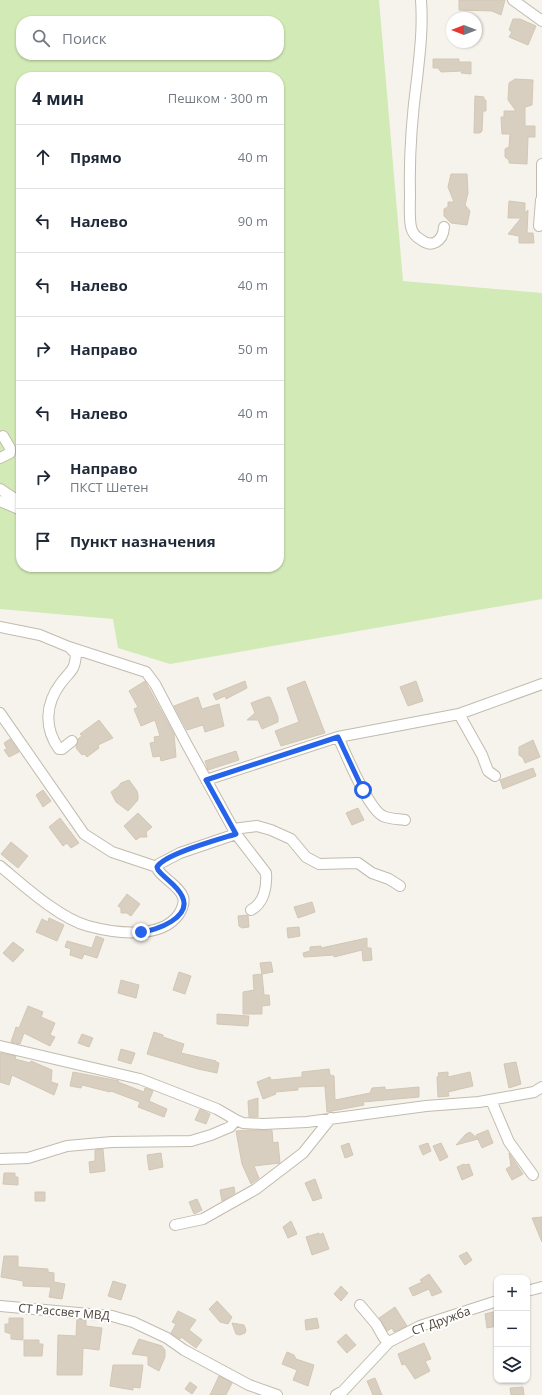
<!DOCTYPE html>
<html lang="ru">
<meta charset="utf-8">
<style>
body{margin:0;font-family:"Open Sans",sans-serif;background:#f2f2f3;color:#1f2937}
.controls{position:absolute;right:12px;bottom:12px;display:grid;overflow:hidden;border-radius:8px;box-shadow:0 1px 3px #0004}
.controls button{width:36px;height:36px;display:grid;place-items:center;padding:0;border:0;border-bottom:1px solid #e0e1e3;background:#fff;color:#1f2937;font:20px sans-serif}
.compass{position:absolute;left:446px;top:12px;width:36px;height:36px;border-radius:50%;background:#fff;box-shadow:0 1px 3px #0004;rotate:270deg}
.stop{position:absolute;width:12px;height:12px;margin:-9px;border:3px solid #2563eb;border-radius:50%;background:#fff}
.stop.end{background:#2563eb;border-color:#fff;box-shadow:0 1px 4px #0008}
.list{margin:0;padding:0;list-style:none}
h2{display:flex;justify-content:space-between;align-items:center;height:52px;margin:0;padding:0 16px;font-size:17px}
h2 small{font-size:13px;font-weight:400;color:#747a83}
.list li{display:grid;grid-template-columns:26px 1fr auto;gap:12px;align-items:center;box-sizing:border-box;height:64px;padding:0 16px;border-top:1px solid #e0e1e3}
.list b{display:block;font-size:15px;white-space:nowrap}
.list p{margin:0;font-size:13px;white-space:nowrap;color:#747a83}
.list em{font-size:13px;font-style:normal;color:#747a83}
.icon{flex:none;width:22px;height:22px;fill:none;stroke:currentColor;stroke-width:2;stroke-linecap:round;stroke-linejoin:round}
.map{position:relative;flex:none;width:542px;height:1395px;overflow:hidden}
.search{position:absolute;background:#fff;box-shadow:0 1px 3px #0004;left:16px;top:16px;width:268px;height:44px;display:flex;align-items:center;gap:10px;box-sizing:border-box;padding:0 14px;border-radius:16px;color:#747a83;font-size:15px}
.panel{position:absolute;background:#fff;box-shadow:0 1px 3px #0004;left:16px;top:72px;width:268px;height:500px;border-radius:16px}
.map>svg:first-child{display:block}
</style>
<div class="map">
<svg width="542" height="1395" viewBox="0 0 542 1395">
<rect width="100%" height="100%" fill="#f6f3ec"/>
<path fill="#d2eab5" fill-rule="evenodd" d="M0,0h379l24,281 139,12v306l-372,65 -52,-16 -5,-29 -113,-10zM21,21h258v34h-258zM21,77h258v490h-258z"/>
<path fill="#d8cfc1" stroke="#d3c7b4" d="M459,0h46l-4,15 -9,-4 -33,-1z
M513,19h7l16,7 -8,19 -19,-8 3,-5 -3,-2z
M433,59h26v3h12v12l-10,-1 1,-2 -21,1 -3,-4h-5z
M515,79l18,1 -1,25 -7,2v19h10v11h-7l-1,27 -18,-1v-3l-4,-3v-8l4,-2 1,-13h-8l-1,-17h3v-6h12l-8,-11 1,-17z
M475,96l9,1v3h2v11h-3l-1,20 -2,2h-6z
M451,174h16l1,19 -3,12 5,6 -3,14 -16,-2 -7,-7v-7l4,-2v-5h6l-6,-15z
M509,201l16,2v10l3,-3 -1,23h6l1,10h-15v-7l-11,-2 13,-16h-13z
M145,681l29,53 2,23 -15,4 -1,-5 -7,1 -3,-14 5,-1 -1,-5 6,-1 -5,-16 -14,6 -7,-17 4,-2 -9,-16z
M245,681l2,7 -21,11 -1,-3 -9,4 -3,-6z
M305,681l20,52 -44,13 -6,-15 24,-9 -12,-34z
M416,681l7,20 -15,5 -8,-19z
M198,697l4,12 17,-5 5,22 -19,6 -2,-7 -16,5 -13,-24z
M267,697h3l8,20v5l-16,7 -4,-9h-11l8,-7 -4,-10z
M99,720l14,18 -15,7 1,3 -12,9 -3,-3 -2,1 -6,-7 2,-9 4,-3 -2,-2z
M10,739l9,13 -10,5 -5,-7 3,-1 -3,-6z
M533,740l7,17 -15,6 -2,-5 -4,-3v-8z
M236,751l3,9 -31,10 -3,-9z
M533,768l3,8 -33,13 -3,-9z
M129,780l8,11 1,4v5l-10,11 -12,-9 -5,-10 7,-5 3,-4z
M43,790l8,11 -8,6 -7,-12z
M358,808l6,12 -12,5 -6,-12z
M138,813l14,14 -6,5 1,5h-7l-4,3 -12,-14z
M60,818l19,25 -8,5 -4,-5 -4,3 -14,-19z
M11,842l17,14 -10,12 -17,-14z
M127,894l13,10 -9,12 -4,-3h-6v-5l-3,-2z
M312,902l3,10 -17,6 -4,-11z
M248,915l1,12 -7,1 -3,-2 -1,-10z
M49,918l15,7 -7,16 -21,-9 6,-13 6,3z
M299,927l1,9 -12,2 -1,-10z
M96,936l8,3 -7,19 -13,-4 -2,5 -12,-4 1,-6 -6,-2 2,-6 25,7z
M367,938v10h4l1,12 -9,1 -1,-11 -28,7v-2l-30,2 -1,-4 7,-2v-4l11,-1v2z
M13,942l11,8 -11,12 -10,-9z
M271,962l2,10 -11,2 -2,-11z
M179,972l12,4 -6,18 -12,-4z
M262,974l2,21h5l1,10 -8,1v8h-19v-22l11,-2 -1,-15z
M121,980l18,5 -3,13 -18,-5z
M28,1006l15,6 -2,5 14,6 -5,12 5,2 -5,9 -26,-13 -4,11 -9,-2 5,-15 3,1z
M217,1014l32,2 -1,10 -31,-2z
M154,1032l9,3v2l21,7 -3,9 35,8v1l3,1 -2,10 -19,-4 -51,-15z
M82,1034l11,4 -4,9 -11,-4z
M121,1049l14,4 -4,11 -13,-4z
M0,1053l16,3 -1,3 15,4 1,-2 21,9 -1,12 7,2 -4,11 -42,-20 -3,10 -9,-3z
M516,1062l5,22 -12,4 -5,-24z
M329,1069l1,6 4,1 1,24 35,-7 2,-5 13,-1v3l34,-3v10l-56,5 1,3 -37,7 -2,-25 2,-1 -29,1v3l-23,2 1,2 -13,5 -6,-17 13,-5 1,3 31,-3v-5z
M73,1072l46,9 -1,1 26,10 1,-4 8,3 -4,10 18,8 -3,8 -26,-10 2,-5 -29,-11 -1,1 -28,-7 -1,3 -11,-2z
M448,1072v5l22,-5 3,14 -25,6 1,4 -11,1 -1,-20 2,-1 -1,-3z
M258,1098v19h-9l-1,-16z
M200,1109l10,5 -4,10 -11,-4z
M249,1130h23l1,13 5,-1 2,21 -26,3 5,12 -8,6 -9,-20 -6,-33z
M488,1130l5,13 -11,5 -6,-13z
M470,1132l8,7 -22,6 10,-11z
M349,1143l4,12 -8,3 -4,-12z
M428,1143l3,8 -8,4 -4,-9z
M441,1143l7,14 -8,4 -7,-15z
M103,1149l2,22 -15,2 -1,-11 6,-1v-11z
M161,1153l2,14 -14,3 -2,-15z
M509,1153l14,21 -11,6 -6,-11 5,-3z
M464,1164l1,1 4,-1 4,11 -11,5 -5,-13z
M4,1173h11v4h3v8l-15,-1z
M315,1179l7,19 -9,3 -8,-18z
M234,1187l1,6 -13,8 -2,-11z
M35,1192h10v9h-10z
M197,1199l5,11 -8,4 -5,-12z
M542,1217v25l-10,-24z
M291,1221l6,13 -9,4 -5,-11z
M319,1233v2l4,-2 6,16 -17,6 -6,-18z
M467,1252l5,8 -7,5 -6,-9z
M4,1256h14v11l30,2v3l6,1v9l11,2 -3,15 -13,-2 2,-10 -28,-1v-5l-22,-4z
M429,1274l13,18 -10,4 -3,-7 -16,7 -4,-8 13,-6 -2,-2z
M113,1281l13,4 -5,15 -13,-4z
M341,1286l7,7 -7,8 -7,-7z
M217,1301l15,16 -4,7 -8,-2 -11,-13z
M395,1307l12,19 -13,6 -2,-4 -5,3 -8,-13z
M178,1311l18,9 -7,10 13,10 -6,8 -15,-11 -1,2 -9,-6 5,-9 -4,-2z
M497,1311v15l-10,2 -2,-14z
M9,1318h14v22l-12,-1v-5l-6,-2v-8h4z
M317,1318l2,10 -13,2 -1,-10z
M77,1319l9,1v6l16,2 -3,22 -16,-2 -1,27h-25l1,-40 18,1z
M232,1323l12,2 2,5 -1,3 -5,2 -4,-1z
M346,1334l10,11 -9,8 -10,-11z
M139,1339l23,7 3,4v7l-6,14 -11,-6v-9l-16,-2z
M24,1340h15v4h4l-1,12h-18z
M424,1343l7,16 -6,2 5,10 -15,8 -10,-15 -3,1 -4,-11z
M287,1352l7,3 2,4 18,6 -6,21 -15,-6 4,-10 -15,-6z
M113,1365h30l-3,23 -7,-1v3l-23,-4z
M219,1376l13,7 -6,12h-16z
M375,1378l7,17h-9l-6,-14z
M190,1382l7,5 -5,7 -7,-5z
M523,1387l1,8h-13l-1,-7z"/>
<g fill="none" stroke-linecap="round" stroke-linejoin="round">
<g stroke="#c2bbae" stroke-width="12">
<path id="minor" d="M421,0c2,27 -1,52 -4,79 -5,37 -8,77 -7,115 0,10 -1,23 1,33 1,5 5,10 9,12 12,10 23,2 24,-12
M513,0l29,21
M542,164v36
M539,226l2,-26
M0,458l10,-5v-5l-7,-12
M0,489l21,14
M0,501l21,9
M0,627l40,8 29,12 77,25 9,12 31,59 50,91 -56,19 -21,11 -2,3 1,3c7,10 21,16 25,27 2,6 -1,12 -4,17 -18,26 -65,19 -91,12 -29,-8 -65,-41 -88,-60
M69,647l7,7c-1,17 -6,17 -15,29 -16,21 -17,45 -2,66h3l10,-8
M0,713l84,121 28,18 45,15
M459,714l23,41 6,16 7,5
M338,737c8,17 30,72 45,79 6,3 15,3 22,4
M206,780l132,-43 121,-23 83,-30
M233,829l24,-3 14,4 20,9 15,18 13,7 39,-1 14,10 17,6 11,7
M236,834l30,39c1,14 -2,30 -15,37
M0,1046l140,33 77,30 19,11
M491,1100l18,42 24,33
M0,1159l28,-1 39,-12 45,-4 79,-1 20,-6 19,-8 6,-7 7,3 20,1 44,-2 119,-16 53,-4 55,-10 8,-5
M175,1225l28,-6 53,-30 47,-36 28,-35
M527,1291l15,-4
M360,1305l16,19 8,14 5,4
M0,1306l112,10 21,6 34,16 17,12 65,35 28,10
M336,1395l7,-4 46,-49 31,-16 77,-25"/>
</g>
<use href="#minor" stroke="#fff" stroke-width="10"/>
</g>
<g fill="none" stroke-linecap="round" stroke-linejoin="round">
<path stroke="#2563eb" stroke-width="5" d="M141,932c15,-1 52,-15 41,-36 -5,-11 -17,-17 -24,-26l-1,-3c7,-13 63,-28 79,-33l-30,-54 132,-43 25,53"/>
</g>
<g text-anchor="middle" stroke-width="4" stroke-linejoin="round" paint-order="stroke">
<g font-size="12" fill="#4b4439" stroke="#fff">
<text transform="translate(64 1312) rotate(5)" y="4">СТ Рассвет МВД</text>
<text transform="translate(441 1321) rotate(-20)" y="4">СТ Дружба</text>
</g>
</g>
</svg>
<div class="controls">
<button>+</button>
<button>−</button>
<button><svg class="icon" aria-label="layers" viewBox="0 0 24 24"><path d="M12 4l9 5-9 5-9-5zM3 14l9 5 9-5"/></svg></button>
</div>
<svg class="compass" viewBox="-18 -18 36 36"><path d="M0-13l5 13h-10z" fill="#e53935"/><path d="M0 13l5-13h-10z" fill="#747a83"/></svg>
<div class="stop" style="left:363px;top:790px"></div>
<div class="stop end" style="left:141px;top:932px"></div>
<div class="search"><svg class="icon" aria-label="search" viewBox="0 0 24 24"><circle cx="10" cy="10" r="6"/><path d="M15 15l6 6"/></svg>Поиск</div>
<section class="panel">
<h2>4 мин<small>Пешком · 300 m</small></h2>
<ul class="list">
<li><svg class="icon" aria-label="ahead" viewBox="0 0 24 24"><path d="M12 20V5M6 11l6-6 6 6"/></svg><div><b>Прямо</b></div><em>40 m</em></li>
<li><svg class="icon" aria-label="left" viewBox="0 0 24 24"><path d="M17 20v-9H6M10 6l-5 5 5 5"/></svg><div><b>Налево</b></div><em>90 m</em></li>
<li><svg class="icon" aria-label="left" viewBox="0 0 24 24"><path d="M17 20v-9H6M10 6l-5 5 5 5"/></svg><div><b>Налево</b></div><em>40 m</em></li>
<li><svg class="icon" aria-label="right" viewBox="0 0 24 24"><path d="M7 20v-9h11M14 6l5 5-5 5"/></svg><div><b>Направо</b></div><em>50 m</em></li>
<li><svg class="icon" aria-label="left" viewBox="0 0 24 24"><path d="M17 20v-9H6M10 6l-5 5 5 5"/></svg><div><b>Налево</b></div><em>40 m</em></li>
<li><svg class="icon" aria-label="right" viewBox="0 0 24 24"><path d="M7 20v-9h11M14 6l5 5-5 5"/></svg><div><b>Направо</b><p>ПКСТ Шетен</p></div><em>40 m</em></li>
<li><svg class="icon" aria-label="arrive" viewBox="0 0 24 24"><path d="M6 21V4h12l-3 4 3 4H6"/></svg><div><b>Пункт назначения</b></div></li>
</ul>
</section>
</div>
